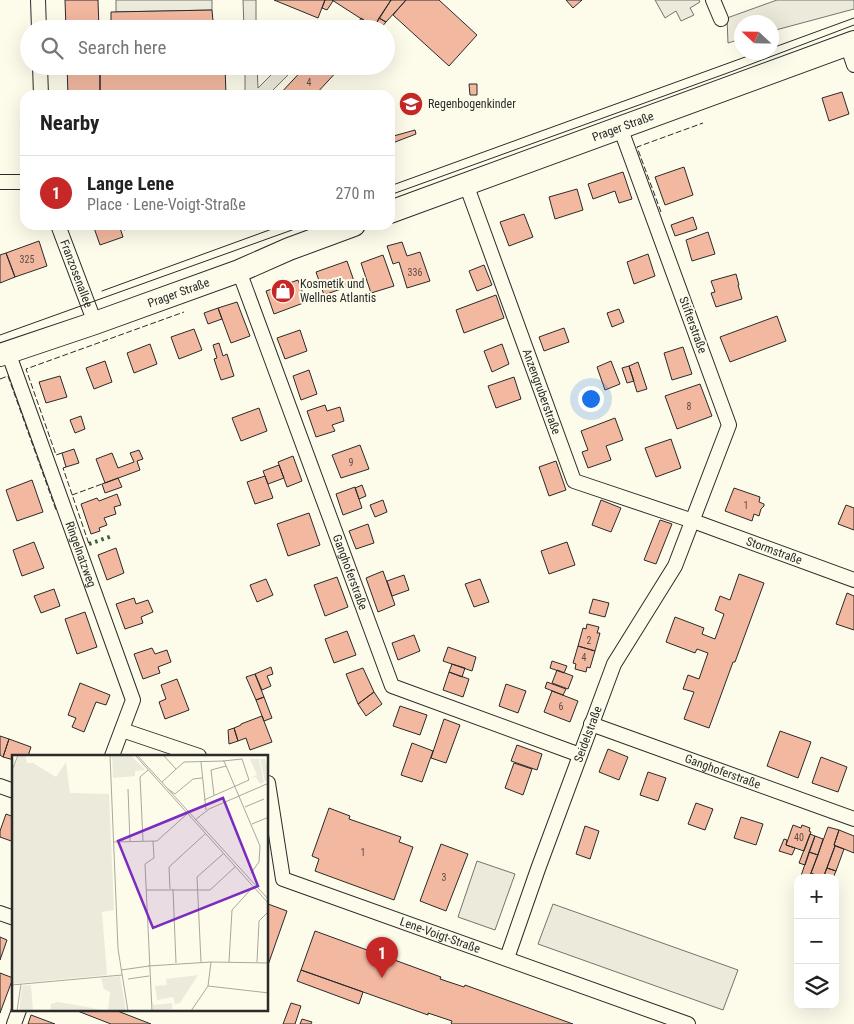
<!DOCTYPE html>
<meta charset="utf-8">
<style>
body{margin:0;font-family:"Roboto Condensed",sans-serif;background:#f2f2f2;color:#222}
.controls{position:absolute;right:15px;bottom:15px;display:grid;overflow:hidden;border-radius:10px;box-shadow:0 5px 20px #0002}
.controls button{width:45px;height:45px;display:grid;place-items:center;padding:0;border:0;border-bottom:1px solid #e0e0e0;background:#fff;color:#222;font:25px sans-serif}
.compass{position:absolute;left:734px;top:15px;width:45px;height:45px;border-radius:50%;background:#fff;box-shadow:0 5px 20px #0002;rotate:292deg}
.you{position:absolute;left:590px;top:398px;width:18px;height:18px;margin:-12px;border:4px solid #fff;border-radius:50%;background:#1a73e8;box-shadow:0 0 0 8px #1a73e833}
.badge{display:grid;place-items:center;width:32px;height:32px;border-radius:50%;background:#c62828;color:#fff;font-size:16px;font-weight:700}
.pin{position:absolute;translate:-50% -41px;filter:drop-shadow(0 1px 2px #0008)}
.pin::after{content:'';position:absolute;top:26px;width:18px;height:15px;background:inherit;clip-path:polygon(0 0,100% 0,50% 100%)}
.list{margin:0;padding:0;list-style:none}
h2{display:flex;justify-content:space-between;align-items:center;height:65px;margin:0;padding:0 20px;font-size:21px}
h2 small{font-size:16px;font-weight:400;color:#767676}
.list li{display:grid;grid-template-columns:32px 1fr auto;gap:15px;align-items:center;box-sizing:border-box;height:75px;padding:0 20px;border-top:1px solid #e0e0e0}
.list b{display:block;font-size:19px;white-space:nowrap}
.list p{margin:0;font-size:16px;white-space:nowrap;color:#767676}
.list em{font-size:16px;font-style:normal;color:#767676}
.icon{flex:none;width:28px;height:28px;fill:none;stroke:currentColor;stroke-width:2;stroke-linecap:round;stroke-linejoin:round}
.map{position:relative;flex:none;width:854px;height:1024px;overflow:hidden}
.search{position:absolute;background:#fff;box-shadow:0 5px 20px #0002;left:20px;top:20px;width:375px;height:55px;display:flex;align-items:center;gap:12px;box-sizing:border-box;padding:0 18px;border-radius:28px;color:#767676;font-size:19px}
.panel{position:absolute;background:#fff;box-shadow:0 5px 20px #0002;left:20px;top:90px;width:375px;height:140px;border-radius:15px}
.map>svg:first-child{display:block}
</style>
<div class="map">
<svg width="854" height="1024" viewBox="0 0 854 1024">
<rect width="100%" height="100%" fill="#fdfbea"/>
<path fill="#ecebdb" stroke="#74746e" d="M777,0h77v9l-82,22v-9h-30l-1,17 -13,4 -1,-25z"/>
<path fill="#eceadb" stroke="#74746e" d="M116,0h96v10l-96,2z
M243,0h13v29h-12z
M655,0h44l1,2 -10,6 4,7 -13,6 -5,-10 -11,7z
M245,66h12l1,22 22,-22h17l-29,29h-23z
M477,861l38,13 -20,56 -37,-13z
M553,904l185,66 -15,40 -185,-66z"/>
<path fill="#f2b8a0" stroke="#2b2b2b" d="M65,0h33l1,29h-33z
M274,0h51l-7,18z
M325,0h8v1l-6,9 -5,-2z
M332,0h59l-17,27z
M391,0h15l-20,22 -7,-4z
M406,0h33l38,35 -28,31 -56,-51z
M566,0h16l-9,8z
M212,10l1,11h12v8h-126l12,-1v-16z
M361,18l13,9 5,-9 7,4 -6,7h-25z
M67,66h33v29h-32z
M100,66h125l1,29h-126z
M306,66h11l3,2 2,-2 19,1 -26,28h-36z
M469,84h8v11h-7z
M842,92l7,22 -20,7 -7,-23z
M415,130l1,4 -26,10v-7z
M684,167l9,28 -28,10 -10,-28z
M623,172l9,27 -13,4 -4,-12 -22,8 -5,-15z
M577,189l6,21 -28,9 -6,-22z
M524,214l9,23 -24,9 -9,-24z
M693,217l4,12 -22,7 -4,-11z
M93,225h45l-14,5 -1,-3 -3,1 3,9 -23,8z
M708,232l7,22 -23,7 -6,-21z
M39,241l8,25 -32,11 -9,-24z
M402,242l5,14 13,-4 10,29 -23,7 -8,-26 -6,2 -6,-18z
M6,253l9,24 -15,6v-28z
M648,254l7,22 -21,8 -7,-22z
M383,255l11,31 -23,7 -10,-30z
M347,261l8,23 -31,11 -8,-23z
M484,265l8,20 -15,6 -8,-20z
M736,274l3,11h-1l4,14 -26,8 -5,-14 4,-1 -4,-11z
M298,280l8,22 -32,12 -8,-23z
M496,295l8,23 -40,15 -8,-23z
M237,302l13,34 -19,7 -13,-35z
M218,308l4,11 -14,5 -4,-11z
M619,309l5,13 -12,5 -5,-14z
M777,316l9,25 -56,21 -10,-25z
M564,328l5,14 -25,9 -5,-14z
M194,329l8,21 -23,9 -8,-22z
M300,330l7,21 -22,8 -8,-21z
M219,343l4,13 4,-2 7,22 -13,4 -7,-21 3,-1 -4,-13z
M150,344l7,20 -23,9 -7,-20z
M502,344l7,20 -17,8 -8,-21z
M683,347l9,27 -20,6 -8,-27z
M105,361l7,21 -18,7 -8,-21z
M611,361l9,23 -15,6 -8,-23z
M638,362l9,27 -10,3 -8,-26z
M629,366l5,15 -7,2 -5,-15z
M309,370l8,24 -16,6 -8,-24z
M60,376l7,21 -21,6 -7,-21z
M514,377l7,22 -25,9 -8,-22z
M700,384l12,32 -35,13 -12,-33z
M325,405l2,6 13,-4 4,14 -12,4 3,6 -19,6 -9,-26z
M259,408l8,23 -26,10 -9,-23z
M81,416l4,13 -10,4 -5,-13z
M615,418l8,22 -17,6 5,14 -23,8 -6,-16 6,-2 -7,-19z
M671,439l10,29 -25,9 -11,-29z
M360,445l9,24 -28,9 -9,-23z
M74,449l5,14 -13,4 -4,-14z
M139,450l4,9 -6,2 3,9 -35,13 -9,-24 16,-6 6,15 16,-6 -4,-9z
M293,456l9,25 -15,6 -9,-25z
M556,461l10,29 -17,6 -10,-29z
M279,465l5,13 -16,6 -5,-13z
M265,476l8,22 -18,6 -8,-22z
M118,478l4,9 -17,6 -3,-9z
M32,480l11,32 -26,9 -11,-31z
M362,485l4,11 -7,3 -4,-11z
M355,487l7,21 -19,7 -7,-21z
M734,488l26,9 -1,5 5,2v2l-3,3 -2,7 -5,-2 -2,7 -27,-10z
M117,494l4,11 -7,2 2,7 -12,4 3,7 -8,3 1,3 -9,3 -10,-30 16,-6 2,3z
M383,500l4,12 -12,5 -5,-12z
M601,500l20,8 -10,24 -19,-7z
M846,505l8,3v22l-16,-6z
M309,513l11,32 -32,11 -11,-32z
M660,520l12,4 -16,40 -12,-4z
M368,524l6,19 -18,6 -7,-18z
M34,542l10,26 -22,8 -9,-26z
M567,542l8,23 -26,9 -8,-23z
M116,548l8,25 -17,7 -9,-25z
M383,571l12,34 -17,7 -12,-34z
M739,574l25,9 -29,79h-2l-24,66 -25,-9 10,-27 -11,-3 5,-14 11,4 9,-26 -11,-4 -2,4 -29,-11 9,-25 29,11 -2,6 13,5 9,-25 -9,-4 5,-14 10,4z
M404,575l5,15 -17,6 -5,-15z
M337,577l11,30 -23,9 -11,-31z
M266,579l7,16 -16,7 -7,-17z
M480,579l9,23 -15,5 -9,-23z
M54,589l6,17 -19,7 -7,-17z
M847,593l7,3v34l-18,-6z
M134,598l2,6 12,-4 5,12 -12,5 2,6 -18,6 -9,-25z
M593,599l16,4 -4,14 -16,-4z
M85,612l12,35 -20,7 -12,-35z
M587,624l12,3 -2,6h3l-5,18 -17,-5 5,-18 3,1z
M347,631l9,24 -22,8 -9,-24z
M414,635l6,16 -22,9 -6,-17z
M578,646l17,5 -5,17 -3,-1 -1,5 -11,-3 1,-5 -3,-1z
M448,647l28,10 -4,14 -29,-10z
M152,648l3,6 12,-4 4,12 -13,5 2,6 -17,6 -9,-25z
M552,661l15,5 -3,7 -14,-5z
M452,664l13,4 -3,9 -13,-5z
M271,667l2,7 -6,2 4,10 -9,4 -7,-16z
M363,668l11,24 -16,12 -12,-30z
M557,670l16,6 -5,13 -16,-6z
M449,672l20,7 -6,18 -20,-7z
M255,674l9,23 -8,3 -10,-23z
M177,679l12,31 -24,9 -6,-17 7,-3 -5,-14z
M547,682l19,7 -3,6 -18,-7z
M80,683l30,12 -4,10 -10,-3 -12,30 -12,-5 4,-9 -8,-3z
M506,684l20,7 -8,22 -19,-7z
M552,691l26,10 -8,21 -26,-10z
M374,692l8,12 -16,12 -8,-12z
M264,697l8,21 -8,3 -8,-21z
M400,706l27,9 -7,20 -27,-9z
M262,716l10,26 -22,8 -4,-12 -8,3 -4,-13 7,-3v-1z
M444,719l16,6 -14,38 -15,-5z
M234,728l4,13 -9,3 -1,-14z
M780,731l31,11 -13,36 -31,-12z
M0,736l9,3 -6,18 -3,-2z
M9,739l22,8 -3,9h-14v4l-11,-3z
M412,743l21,8 -11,31 -21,-7z
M517,745l25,9 -5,16 -26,-9z
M608,749l20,8 -9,23 -20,-8z
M821,757l26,10 -9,25 -26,-9z
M514,763l18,6 -9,26 -18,-7z
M648,772l18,6 -8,23 -18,-6z
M696,803l17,6 -8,21 -17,-6z
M329,808l21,8 -1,3 52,18 -2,5 14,5 -19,53 -79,-29 4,-12 -7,-3z
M6,814l8,3v25l-14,-5v-6z
M741,817l22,7 -7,21 -22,-7z
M793,825l8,3 1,-3 8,3 -1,3 2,1 -7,19 -18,-6z
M585,826l14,5 -9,28 -14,-5z
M828,827l11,3 -5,15 1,1 -12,32 -12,-5z
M839,830l15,6v17l-20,-8z
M810,834l5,2 -10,29 -6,-2z
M815,836l8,3 -5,16 -9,-3z
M784,839l3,1 -1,5 9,3 -3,7 -13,-4z
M441,844l27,10 -22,57 -26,-10z
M835,846l9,3 -8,22 -9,-3z
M809,852l9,3 -9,23h-3l-5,-2z
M827,868l9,3 -3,7h-10z
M268,904l19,7 -19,54z
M315,931l126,46 -1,2 24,8 1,-2 108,39h-121l-1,-1 1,-2 -24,-8v2l-127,-45z
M0,937l7,3 -7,20z
M301,970l62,22 -4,12 -62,-23z
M0,973l13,5 -13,35z
M291,1003l10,3 -6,18h-12z
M75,1010h40l36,14h-40z
M31,1015l24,9h-27z
M302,1019l10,3 -1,2h-11z"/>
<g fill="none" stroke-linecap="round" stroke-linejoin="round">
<g stroke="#2b2b2b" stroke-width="16">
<g id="minor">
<path d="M38,0l1,29"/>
<path d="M713,0l8,19"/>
<path d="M847,44l7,21"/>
<path d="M40,66l1,29"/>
<path d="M0,182h25"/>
<path id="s1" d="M466,184l108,297 119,40 161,59"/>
<path id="s2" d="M58,225l37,98"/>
<path id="s3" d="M239,271l153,415 188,69"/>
<path id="s4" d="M8,352l125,348 -21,56"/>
<path id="s5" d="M591,724l263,95"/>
<path d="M122,730l77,26"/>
<path id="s6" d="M268,783l15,96 405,145"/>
<path d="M0,786l14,5"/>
<path d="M0,913l14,5"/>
<path id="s7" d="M507,958l31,-89 76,-205 61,-98 54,-141 -109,-298"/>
<path d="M14,1024l5,-14"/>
</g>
</g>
<g stroke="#2b2b2b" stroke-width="24">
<g id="primary">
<path id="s8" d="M390,212l464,-170"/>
<path id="s9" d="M0,355l95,-32 144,-52 50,-22 65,-24"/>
</g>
</g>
<use href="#minor" stroke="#fdfbea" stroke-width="14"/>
<use href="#primary" stroke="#fdfbea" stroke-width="22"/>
<path stroke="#2b2b2b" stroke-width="1" d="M772,48l82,-30
M390,186l369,-134
M390,195l343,-124 121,-46
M102,291l181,-66
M0,335l306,-110"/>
<path stroke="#34623c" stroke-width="4" stroke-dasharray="2.5 4" stroke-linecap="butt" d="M89,544l23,-8"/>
<path stroke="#2b2b2b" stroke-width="1" stroke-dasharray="6 2.5" stroke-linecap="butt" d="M661,212l-24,-65 66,-24
M0,379l8,-3 48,134
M62,453l-6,2 -30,-86 158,-57
M66,467l-3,1 26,76
M72,495l30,-11"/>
</g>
<defs>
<g id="school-disc" transform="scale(1.25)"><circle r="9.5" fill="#c62828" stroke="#fdfbea"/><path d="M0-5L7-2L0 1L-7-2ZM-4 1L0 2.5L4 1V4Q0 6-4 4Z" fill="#fff"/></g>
<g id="shop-disc" transform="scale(1.25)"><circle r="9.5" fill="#c62828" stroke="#fdfbea"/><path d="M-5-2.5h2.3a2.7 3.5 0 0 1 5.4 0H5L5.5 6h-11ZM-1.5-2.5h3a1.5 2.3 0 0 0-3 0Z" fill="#fff"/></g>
</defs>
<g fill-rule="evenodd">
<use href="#school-disc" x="411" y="104"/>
<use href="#shop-disc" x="283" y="291"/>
</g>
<g text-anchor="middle" stroke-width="4" stroke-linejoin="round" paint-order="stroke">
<g font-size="10" fill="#5d4e48">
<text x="309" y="86">4</text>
<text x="27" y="263">325</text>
<text x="415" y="276">336</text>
<text x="689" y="410">8</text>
<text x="351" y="466">9</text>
<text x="746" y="509">1</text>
<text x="589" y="644">2</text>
<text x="584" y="661">4</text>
<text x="561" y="710">6</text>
<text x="799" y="841">40</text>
<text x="363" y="856">1</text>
<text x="444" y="881">3</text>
</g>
<g font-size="12" fill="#2b2b2b" stroke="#fdfbea" text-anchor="start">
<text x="428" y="108">Regenbogenkinder</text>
<text x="300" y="288">Kosmetik und<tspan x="300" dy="14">Wellnes Atlantis</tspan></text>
</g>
<g font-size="12" fill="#2b2b2b" stroke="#fdfbea">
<text dy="4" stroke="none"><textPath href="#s8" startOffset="248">Prager Straße</textPath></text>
<text dy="4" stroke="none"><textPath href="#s2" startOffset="52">Franzosenallee</textPath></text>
<text dy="4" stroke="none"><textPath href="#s9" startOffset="189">Prager Straße</textPath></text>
<text transform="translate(693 325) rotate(70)" y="4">Stifterstraße</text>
<text dy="4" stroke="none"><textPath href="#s1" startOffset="221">Anzengruberstraße</textPath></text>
<text dy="4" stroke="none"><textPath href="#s1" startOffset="528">Stormstraße</textPath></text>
<text dy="4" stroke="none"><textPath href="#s4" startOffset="215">Ringelnatzweg</textPath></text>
<text dy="4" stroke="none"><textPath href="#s3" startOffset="321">Ganghoferstraße</textPath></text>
<text dy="4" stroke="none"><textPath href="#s7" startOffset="238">Seidelstraße</textPath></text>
<text dy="4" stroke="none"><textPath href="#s5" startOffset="140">Ganghoferstraße</textPath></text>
<text dy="4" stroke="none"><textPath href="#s6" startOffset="264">Lene-Voigt-Straße</textPath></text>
</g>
</g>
<g transform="translate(12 755)">
<rect width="256" height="256" fill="#fdfbea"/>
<path d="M7,0h6l2,8h6l23,14 10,-15 4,31 39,1 5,116 -12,2 5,63 -95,9v-210zM100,0h19l14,15 -10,1v5l-22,2zM238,4h9l5,23 -4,2 -4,-7 -6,1 7,-3zM248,4h5l3,9v12l-3,2zM186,220l-18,28 -5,1 -2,-7 -16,3 -2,-14 12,-1 -1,-6zM108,221l6,35h-18l2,-19 -6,-3 -3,-11zM19,230l2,26h-14l3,-25zM46,247l29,5 19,4h-56l1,-7zM140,247l2,3 18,-2v6l-19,2z" fill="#ecebdb"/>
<path fill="none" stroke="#a9a89e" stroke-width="1" d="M98,0l8,194 10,62M123,0l134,149M125,0l132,145M151,0l13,14M189,7l5,48M0,16l6,-16M150,27l22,-20 40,-1 36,85 -1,16 -8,11M116,34l2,53M156,34l7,5 18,-15 9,-1M202,40l-3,-25 15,-4M192,45l45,-20 -7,-21 -19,2M233,52l19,-8M183,65l14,-11 60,-26M240,69l17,-7M131,86l-3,-64 8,-7M101,87l44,-1 30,-27M158,134l-1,-22 36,-33M161,134l3,74M134,135h64l25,-23M189,207l-4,-85 26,-23M217,207l3,-52 21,-23M245,207l2,-41 10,-10M136,211l63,-4 58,1M109,215l28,-4M116,224l21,-3M0,230l110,-10M196,231l61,7M5,256l4,-27M140,256l-7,-147 9,-6 -1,-17M179,256l17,-25 3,-24"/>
<path fill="#7b2cbf" fill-opacity="0.15" stroke="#7b2cbf" stroke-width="2.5" d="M211,43l35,88 -105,42 -35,-87z"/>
<rect width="256" height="256" fill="none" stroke="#2b2b2b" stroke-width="2.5"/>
</g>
</svg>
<div class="controls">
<button>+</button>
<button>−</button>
<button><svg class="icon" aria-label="layers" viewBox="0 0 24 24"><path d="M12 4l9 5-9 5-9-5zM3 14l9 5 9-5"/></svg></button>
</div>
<svg class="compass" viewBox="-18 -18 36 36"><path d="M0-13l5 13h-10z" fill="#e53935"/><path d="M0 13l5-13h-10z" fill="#767676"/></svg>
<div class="you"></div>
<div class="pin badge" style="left:382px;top:978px">1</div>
<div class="search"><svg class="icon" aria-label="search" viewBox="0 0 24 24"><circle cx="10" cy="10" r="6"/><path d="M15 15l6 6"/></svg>Search here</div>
<section class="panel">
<h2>Nearby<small></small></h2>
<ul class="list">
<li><span class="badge">1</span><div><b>Lange Lene</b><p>Place · Lene-Voigt-Straße</p></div><em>270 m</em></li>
</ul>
</section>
</div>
